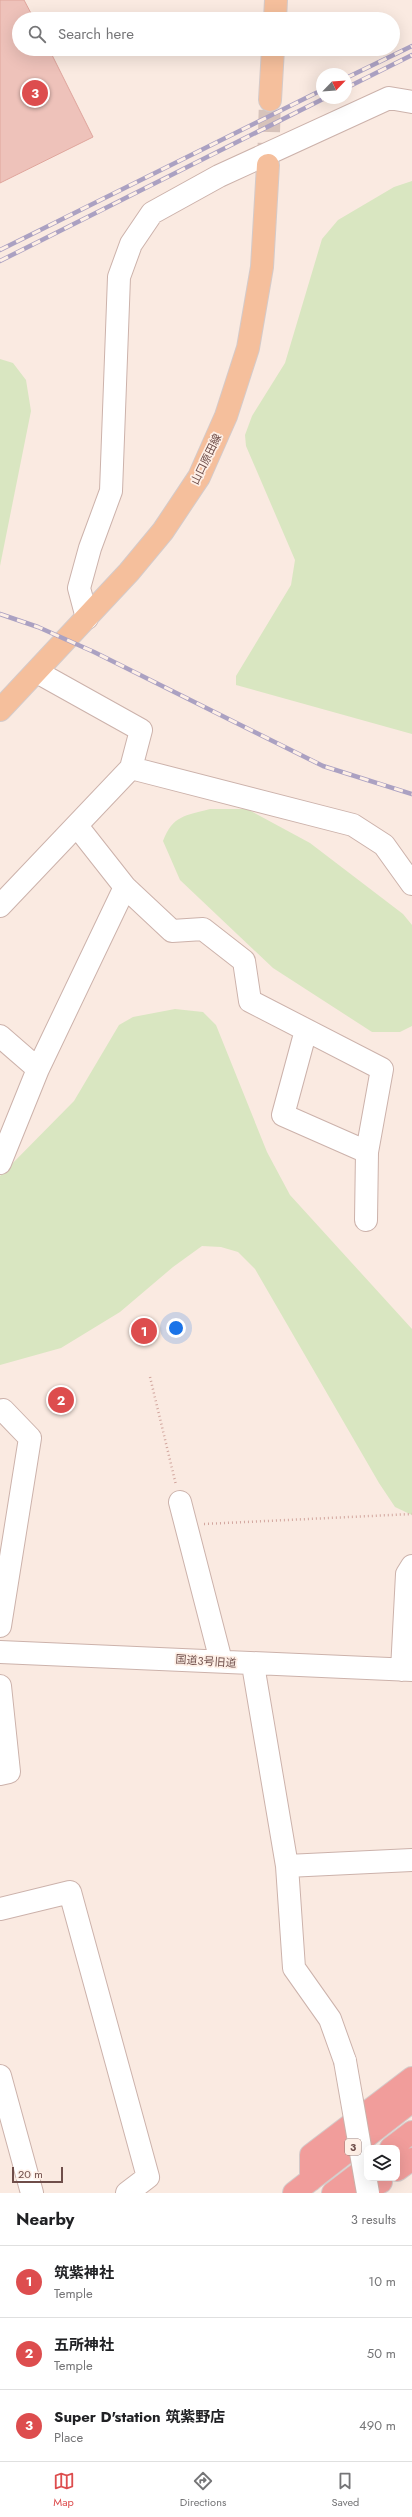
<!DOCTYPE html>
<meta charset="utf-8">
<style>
body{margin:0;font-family:Jost,"Noto Sans JP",sans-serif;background:#f6f6f6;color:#202124}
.controls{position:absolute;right:12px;bottom:12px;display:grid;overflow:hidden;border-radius:8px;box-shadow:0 4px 16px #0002}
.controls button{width:36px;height:36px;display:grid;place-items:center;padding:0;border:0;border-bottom:1px solid #e0e0e0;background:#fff;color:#202124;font:20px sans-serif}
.compass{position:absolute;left:316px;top:68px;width:36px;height:36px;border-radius:50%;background:#fff;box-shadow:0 4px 16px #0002;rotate:65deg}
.scale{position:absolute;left:12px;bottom:10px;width:51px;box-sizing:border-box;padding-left:4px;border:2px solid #6f4e4a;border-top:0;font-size:11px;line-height:14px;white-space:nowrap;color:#6f4e4a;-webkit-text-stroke:3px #feefe6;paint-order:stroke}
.you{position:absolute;left:176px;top:1328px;width:14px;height:14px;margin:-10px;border:3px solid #fff;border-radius:50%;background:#1a73e8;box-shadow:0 0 0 6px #1a73e833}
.badge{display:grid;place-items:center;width:26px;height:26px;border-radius:50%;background:#dd4d4e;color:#fff;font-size:13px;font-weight:700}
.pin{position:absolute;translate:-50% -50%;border:2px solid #fff;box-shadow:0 1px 4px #0006}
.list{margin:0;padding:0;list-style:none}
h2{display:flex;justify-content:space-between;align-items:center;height:52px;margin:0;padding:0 16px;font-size:17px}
h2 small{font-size:13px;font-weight:400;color:#757577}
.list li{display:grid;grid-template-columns:26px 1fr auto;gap:12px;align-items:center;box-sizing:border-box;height:72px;padding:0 16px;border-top:1px solid #e0e0e0}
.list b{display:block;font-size:15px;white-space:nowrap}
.list p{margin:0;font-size:13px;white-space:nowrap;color:#757577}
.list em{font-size:13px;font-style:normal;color:#757577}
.icon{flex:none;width:22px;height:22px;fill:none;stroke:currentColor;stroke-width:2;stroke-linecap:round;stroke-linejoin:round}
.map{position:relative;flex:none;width:412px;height:2193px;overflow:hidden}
.search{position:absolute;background:#fff;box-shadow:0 4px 16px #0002;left:12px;right:12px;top:12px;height:44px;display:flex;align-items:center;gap:10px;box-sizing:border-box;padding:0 14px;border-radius:22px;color:#757577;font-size:15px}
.sheet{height:268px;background:#fff}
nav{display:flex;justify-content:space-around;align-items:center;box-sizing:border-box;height:56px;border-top:1px solid #e0e0e0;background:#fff;font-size:11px;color:#757577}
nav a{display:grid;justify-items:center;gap:2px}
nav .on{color:#dd4d4e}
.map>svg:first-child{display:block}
</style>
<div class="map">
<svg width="412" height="2193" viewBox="0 0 412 2193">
<rect width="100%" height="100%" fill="#faeae1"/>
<path fill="#d9e6c1" d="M412,181v553l-176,-49v-9l55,-91 4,-25 -49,-114 -1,-11 7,-19 33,-53 37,-124 16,-19 56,-33z
M0,359l13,4 13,17 5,31 -31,155z
M210,809h37l63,34 93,71 9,11v101l-12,6h-28l-99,-64 -93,-88 -17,-39c10,-26 22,-25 47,-32z
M175,1009l28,3 13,13 51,127 23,43 122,134v186l-17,-8 -16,-24 -124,-214 -17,-17 -17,-5 -19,-1 -29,21 -53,45 -59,36 -61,17v-189l74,-75 45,-76 14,-8z"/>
<path fill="#eec2ba" stroke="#dfa59c" d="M0,0h24l10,19h-15v30h30l44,88 -93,46z"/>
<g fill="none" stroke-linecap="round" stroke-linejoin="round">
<path stroke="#d7c3bb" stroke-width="22" stroke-dasharray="22 11" stroke-linecap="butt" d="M268,165l2,-65"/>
<g stroke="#ccb2ab" stroke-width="24">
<path id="minor" d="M87,618l-8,-30 11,-40 21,-57 8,-214 12,-33 21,-31 67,-37 170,-78 23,4
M131,768l222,57 31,20 28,39
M77,826l48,61 47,44 31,-2 41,32 6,40 132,68 -15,83 -1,68
M0,906l131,-138 10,-38 -104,-58
M306,1030l-23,85 84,37
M0,1036l38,33
M0,1163l38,-94 87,-182
M0,1411l3,-1 27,28 -30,188
M180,1502l41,159
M0,1652l412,18
M253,1665l34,201 7,102 36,51 15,42
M402,1670l5,-96 5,-8
M0,1686l9,86 -9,2
M287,1866l125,-6
M0,1909l70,-17 78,285 -21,16
M0,2076l32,117"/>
</g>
<g stroke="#d4cac9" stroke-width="24">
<path id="major" d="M275,19l1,-19
M270,100l3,-51
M0,710l129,-138 34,-41 36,-54 27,-61 22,-68 14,-81 6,-102"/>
</g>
<g stroke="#d4cac9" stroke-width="24">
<path id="highway" d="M391,2148l21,-16
M397,2170l15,-11
M311,2180v-25l101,-77
M294,2193l118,-92
M333,2193l34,-26
M356,2193l25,-11"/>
</g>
<path stroke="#d2a69e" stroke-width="2.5" stroke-dasharray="1 3" stroke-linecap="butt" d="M150,1377l26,108
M204,1524l208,-10"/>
<use href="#minor" stroke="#fff" stroke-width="22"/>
<use href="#major" stroke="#f5bf9c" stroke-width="22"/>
<use href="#highway" stroke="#f19d9b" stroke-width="22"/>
<g stroke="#aba1c2" stroke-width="4.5">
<path id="rail" d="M346,78l66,-32
M346,88l66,-33
M0,250l322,-160
M0,261l325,-163
M0,614l38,13 56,25 229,114 89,28"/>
</g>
<use href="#rail" stroke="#feefe6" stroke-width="3" stroke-dasharray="9" stroke-linecap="butt"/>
<g stroke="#ccb2ab" stroke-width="24" stroke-linecap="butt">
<path id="minor-bridge" d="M345,2061l23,132"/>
</g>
<use href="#minor-bridge" stroke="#fff" stroke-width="22"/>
</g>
<g text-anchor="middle" stroke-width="3.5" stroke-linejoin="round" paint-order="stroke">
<rect fill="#feefe6" stroke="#9a7e79" stroke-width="1" x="345" y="2139" width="16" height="16" rx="3"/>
<g font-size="10" font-weight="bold" fill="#6f4e4a">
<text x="353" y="2151">3</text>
</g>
<g font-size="11" fill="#6f4e4a" stroke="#feefe6">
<text transform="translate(206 459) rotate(-64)" y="4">山口原田線</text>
<text transform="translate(206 1661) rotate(4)" y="4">国道3号旧道</text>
</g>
</g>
</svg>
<div class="controls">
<button><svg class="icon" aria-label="layers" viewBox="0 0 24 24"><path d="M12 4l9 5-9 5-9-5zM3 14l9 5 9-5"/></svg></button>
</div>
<svg class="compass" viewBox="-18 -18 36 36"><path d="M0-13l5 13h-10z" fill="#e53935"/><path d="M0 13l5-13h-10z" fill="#757577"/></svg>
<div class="scale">20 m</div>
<div class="you"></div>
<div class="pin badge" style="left:144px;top:1331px">1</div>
<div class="pin badge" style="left:61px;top:1400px">2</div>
<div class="pin badge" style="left:35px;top:93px">3</div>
<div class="search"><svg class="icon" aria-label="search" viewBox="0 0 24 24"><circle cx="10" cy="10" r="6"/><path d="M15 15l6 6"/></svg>Search here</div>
</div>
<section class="sheet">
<h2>Nearby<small>3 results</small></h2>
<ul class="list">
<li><span class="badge">1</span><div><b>筑紫神社</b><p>Temple</p></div><em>10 m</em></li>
<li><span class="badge">2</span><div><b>五所神社</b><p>Temple</p></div><em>50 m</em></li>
<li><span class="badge">3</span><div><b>Super D'station 筑紫野店</b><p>Place</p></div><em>490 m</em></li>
</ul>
</section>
<nav>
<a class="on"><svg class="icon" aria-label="map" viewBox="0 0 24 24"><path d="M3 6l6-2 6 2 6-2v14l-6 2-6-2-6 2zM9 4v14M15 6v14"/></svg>Map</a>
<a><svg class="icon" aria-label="directions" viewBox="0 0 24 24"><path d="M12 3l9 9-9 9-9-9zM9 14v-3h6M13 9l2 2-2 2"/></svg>Directions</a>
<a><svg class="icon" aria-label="saved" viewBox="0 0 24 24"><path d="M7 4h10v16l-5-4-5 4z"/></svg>Saved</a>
</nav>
